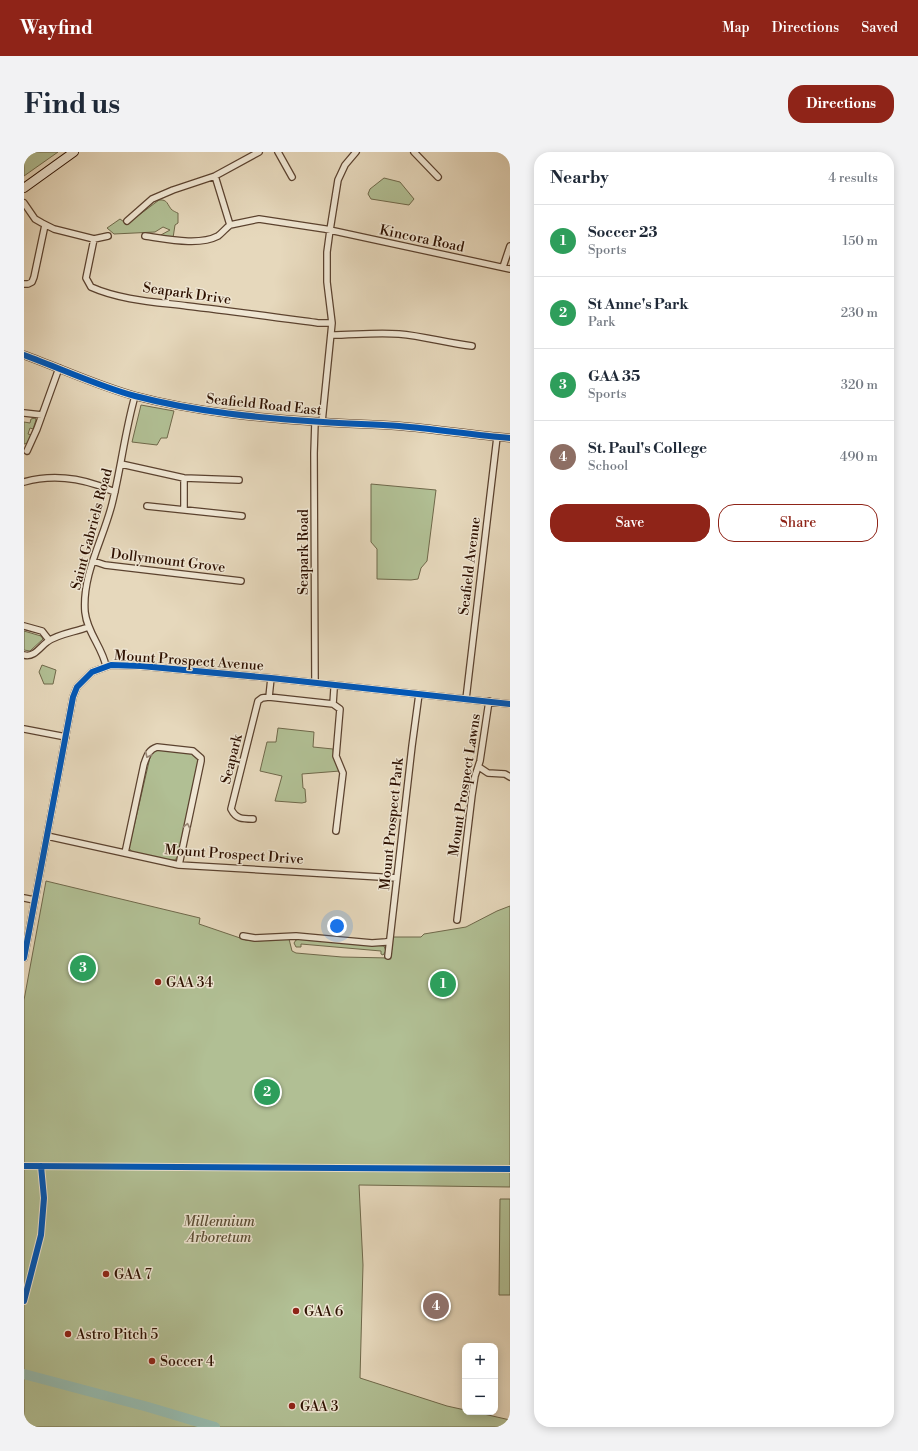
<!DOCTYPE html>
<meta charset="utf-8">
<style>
body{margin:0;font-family:"Libre Bodoni",serif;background:#f2f2f3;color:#1f2937}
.controls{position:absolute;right:12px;bottom:12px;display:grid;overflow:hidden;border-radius:8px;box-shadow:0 2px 10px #0003}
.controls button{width:36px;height:36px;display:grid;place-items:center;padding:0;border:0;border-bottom:1px solid #e0e1e3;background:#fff;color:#1f2937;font:20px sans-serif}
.you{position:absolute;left:313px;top:774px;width:14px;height:14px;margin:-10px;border:3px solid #fff;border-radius:50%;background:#1a73e8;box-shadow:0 0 0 6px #1a73e833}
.badge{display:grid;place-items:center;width:26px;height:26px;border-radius:50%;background:#8f2418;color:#fff;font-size:13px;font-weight:700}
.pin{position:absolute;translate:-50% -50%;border:2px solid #fff;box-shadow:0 1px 4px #0006}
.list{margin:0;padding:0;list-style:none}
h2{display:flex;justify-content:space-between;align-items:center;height:52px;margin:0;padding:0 16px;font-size:17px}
h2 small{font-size:13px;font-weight:400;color:#747a83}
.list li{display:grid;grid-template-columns:26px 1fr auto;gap:12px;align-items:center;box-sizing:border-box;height:72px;padding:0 16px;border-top:1px solid #e0e1e3}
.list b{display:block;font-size:15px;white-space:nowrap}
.list p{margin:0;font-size:13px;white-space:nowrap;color:#747a83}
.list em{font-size:13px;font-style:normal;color:#747a83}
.actions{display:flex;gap:8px;padding:12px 16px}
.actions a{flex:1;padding:9px 0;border:1px solid #8f2418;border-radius:16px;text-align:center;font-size:14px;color:#8f2418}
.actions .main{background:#8f2418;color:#fff}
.map{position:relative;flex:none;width:486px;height:1275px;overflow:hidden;border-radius:16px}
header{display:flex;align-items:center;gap:24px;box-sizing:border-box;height:56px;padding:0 20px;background:#8f2418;color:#fff}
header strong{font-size:19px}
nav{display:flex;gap:22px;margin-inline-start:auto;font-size:14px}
.intro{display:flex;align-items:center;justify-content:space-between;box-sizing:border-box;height:96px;padding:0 24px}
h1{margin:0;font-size:28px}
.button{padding:10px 18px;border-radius:16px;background:#8f2418;color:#fff;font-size:14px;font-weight:700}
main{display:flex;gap:24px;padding:0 24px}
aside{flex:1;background:#fff;border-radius:16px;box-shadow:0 2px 10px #0003}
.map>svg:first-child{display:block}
</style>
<header>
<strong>Wayfind</strong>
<nav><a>Map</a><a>Directions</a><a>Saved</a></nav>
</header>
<div class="intro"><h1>Find us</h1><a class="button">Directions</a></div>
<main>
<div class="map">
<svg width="486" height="1275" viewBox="0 0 486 1275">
<rect width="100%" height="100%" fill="#e6d8bc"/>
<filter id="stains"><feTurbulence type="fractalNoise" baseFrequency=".005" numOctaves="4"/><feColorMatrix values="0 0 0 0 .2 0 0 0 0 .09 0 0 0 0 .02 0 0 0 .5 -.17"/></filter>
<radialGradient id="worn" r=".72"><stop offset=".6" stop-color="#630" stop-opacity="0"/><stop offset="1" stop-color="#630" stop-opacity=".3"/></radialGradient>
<path fill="#b1bf94" stroke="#6f684a" d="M4,0h30l-34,24v-17z
M360,26l16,4 14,17 -5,6 -38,-6 -3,-5 2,-5z
M135,48c9,-1 8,5 13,10 0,0 5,3 6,3v10l-3,2 -2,13 -14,-2 11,-6 -7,-3 -8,5 -41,2 -7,-6 13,-9 7,5z
M117,253l33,6 -7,27h-6l-4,7 -25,-3z
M11,266l1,2 -3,9 -3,-1 -2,6 4,1 -4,8 -4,1v-22l6,1 1,-4z
M347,332l65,6 -9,71 -6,7 -3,11 -7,1 -34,-1v-30l-6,-7z
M0,479l17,5 2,3 -13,12 -6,-1z
M18,513l14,5 -3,14h-9l-5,-12z
M254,576l36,4 -1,15 20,2 1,9 6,13 -38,3 1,14 2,1 1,13 -4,1 -27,-2 7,-25 -22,-5 7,-29h9z
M132,597l37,4 5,3 1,5 -21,95 -3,4h-5l-37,-7 -4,-5 22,-95z
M22,729l154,37 -1,6 47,16 10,1 33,-2 3,12 4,2 46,4 47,1 3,-9v-10l2,-2h27l3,-3 42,-7 31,-16 13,-5v281l-151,-2 4,80 -3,113 87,28 18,4v2h10l35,8v7h-486v-427z
M275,787l85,7 2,5 -3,4 -2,-1v-3l-80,-7v3h-5l-2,-4 2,-3z
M476,1047h10v96h-11z"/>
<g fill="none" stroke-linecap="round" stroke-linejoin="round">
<path stroke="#96baae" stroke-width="10" d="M0,1222l124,33 67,20"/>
<g stroke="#5b422f" stroke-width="8">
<path id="minor" d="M254,0l14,25
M390,0l24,25
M191,24l15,49
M0,51l11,16 7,4 12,6 40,10 14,-3
M103,69l25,-22 21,-9 42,-14 44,-24
M206,73l29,-6 66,10 185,40
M121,84c22,3 54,10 73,0 4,-3 8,-8 12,-11
M70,87l-8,39 5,9c29,13 64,15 96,19 44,5 87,11 131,17h14
M479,115l7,-21
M0,132h4l4,-2 2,-5 11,-52
M307,183c22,0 45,-3 68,-1 24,2 48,9 73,12
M0,261l18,2
M291,270l-1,31 1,229
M298,270l10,-99 -5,-41v-30l3,-22 8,-50 7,-15 11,-13
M3,299l10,-22 22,-61
M97,312l63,14 55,2
M0,330c25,-7 49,-5 73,3 6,2 12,5 18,7
M123,354l95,10
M160,358v-32
M69,409l12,4 136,16
M0,474l18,5 7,9
M0,503c10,3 16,-8 23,-13 10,-8 29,-10 41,-15
M82,514c-4,-19 -19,-34 -21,-54 -3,-38 18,-72 27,-108 9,-36 13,-73 23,-108
M245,545l2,-19
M442,547l31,-262
M309,552l1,-15
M0,577l42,8
M455,615l9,6 17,1 5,3
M229,667c-11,0 -17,0 -22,-10l27,-108 4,-3 7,-1 64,7 7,5 -4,47 7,17 -7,58
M23,684l132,29 218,13
M101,701l19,-89c3,-8 4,-14 13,-17l36,4 8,7v3l-22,104
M0,746l10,2
M433,768l15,-125 3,-19 5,-15 9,-60
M219,784l12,2 41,-2 76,7 14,-1 3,-1
M364,804l24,-210 7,-52
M0,806l49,-261 4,-10 15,-15 19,-7 30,1 130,12 239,26"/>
</g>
<g stroke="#5b422f" stroke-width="9">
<path id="tertiary" d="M0,203c36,13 74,31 111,41 61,16 125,22 188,26 25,2 51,2 76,4 37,3 74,9 111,12"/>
</g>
<g stroke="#2d1000" stroke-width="10">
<path id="secondary" d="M0,36l50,-36"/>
</g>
<use href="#minor" stroke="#efe6d3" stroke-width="5.5"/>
<use href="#tertiary" stroke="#efe6d3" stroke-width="7"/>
<use href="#secondary" stroke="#efe6d3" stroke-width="8"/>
<g stroke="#efe6d3" stroke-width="8">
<path id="cycleway" d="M0,203c36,13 74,31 111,41 61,16 125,22 188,26 25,2 51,2 76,4 37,3 74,9 111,12
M0,806l49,-261 4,-10 15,-15 19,-7 30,1 130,12 239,26
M0,1014l486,3
M0,1149l17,-66 3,-37 -3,-32"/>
</g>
<use href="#cycleway" stroke="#0057b8" stroke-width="6"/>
</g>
<defs><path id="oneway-chevron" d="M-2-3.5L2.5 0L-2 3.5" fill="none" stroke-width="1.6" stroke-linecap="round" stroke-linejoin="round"/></defs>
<g stroke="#988674">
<use href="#oneway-chevron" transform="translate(124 603) rotate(115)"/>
<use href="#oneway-chevron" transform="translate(163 674) rotate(-78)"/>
</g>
<g fill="#8f2418" stroke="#efe6d3" stroke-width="1.5">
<circle cx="134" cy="830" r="4"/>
<circle cx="82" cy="1122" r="4"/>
<circle cx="272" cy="1159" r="4"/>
<circle cx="44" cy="1182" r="4"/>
<circle cx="128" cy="1209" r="4"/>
<circle cx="268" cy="1254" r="4"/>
</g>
<g text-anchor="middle" stroke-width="3" stroke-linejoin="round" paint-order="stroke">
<g font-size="14" fill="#2d1000" stroke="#efe6d3">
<text transform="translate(398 86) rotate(12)" y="5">Kincora Road</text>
<text transform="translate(163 141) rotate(8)" y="5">Seapark Drive</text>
<text transform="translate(240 252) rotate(6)" y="5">Seafield Road East</text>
<text transform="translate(67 377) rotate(-75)" y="5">Saint Gabriels Road</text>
<text transform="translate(279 400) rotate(-90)" y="5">Seapark Road</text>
<text transform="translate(144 408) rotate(7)" y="5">Dollymount Grove</text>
<text transform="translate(445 414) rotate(-83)" y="5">Seafield Avenue</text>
<text transform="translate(165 508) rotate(4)" y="5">Mount Prospect Avenue</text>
<text transform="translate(207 607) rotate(-76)" y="5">Seapark</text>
<text transform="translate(440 633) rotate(-81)" y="5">Mount Prospect Lawns</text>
<text transform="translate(367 672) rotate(-84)" y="5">Mount Prospect Park</text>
<text transform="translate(210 702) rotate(4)" y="5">Mount Prospect Drive</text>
</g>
<g font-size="14" fill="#2d1000" stroke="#efe6d3" text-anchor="start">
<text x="142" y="835">GAA 34</text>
<text x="90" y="1127">GAA 7</text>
<text x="280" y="1164">GAA 6</text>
<text x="52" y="1187">Astro Pitch 5</text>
<text x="136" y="1214">Soccer 4</text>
<text x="276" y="1259">GAA 3</text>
</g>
<g font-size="14" font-style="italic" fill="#5b4d34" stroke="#efe6d3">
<text x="195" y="1074">Millennium<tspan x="195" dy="16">Arboretum</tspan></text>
</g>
</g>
<rect width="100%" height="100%" filter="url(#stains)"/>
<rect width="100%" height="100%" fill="url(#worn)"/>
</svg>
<div class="controls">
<button>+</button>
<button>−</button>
</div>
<div class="you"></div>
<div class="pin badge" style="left:419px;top:832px;background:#2e9e5b">1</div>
<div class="pin badge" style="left:243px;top:940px;background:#2e9e5b">2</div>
<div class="pin badge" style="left:59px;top:816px;background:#2e9e5b">3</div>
<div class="pin badge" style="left:412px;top:1154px;background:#8d6e63">4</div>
</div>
<aside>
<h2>Nearby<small>4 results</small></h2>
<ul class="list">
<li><span class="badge" style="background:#2e9e5b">1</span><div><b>Soccer 23</b><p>Sports</p></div><em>150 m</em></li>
<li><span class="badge" style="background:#2e9e5b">2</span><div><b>St Anne's Park</b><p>Park</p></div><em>230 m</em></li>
<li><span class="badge" style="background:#2e9e5b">3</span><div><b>GAA 35</b><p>Sports</p></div><em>320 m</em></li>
<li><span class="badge" style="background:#8d6e63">4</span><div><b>St. Paul's College</b><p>School</p></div><em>490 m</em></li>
</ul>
<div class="actions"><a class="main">Save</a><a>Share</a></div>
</aside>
</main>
